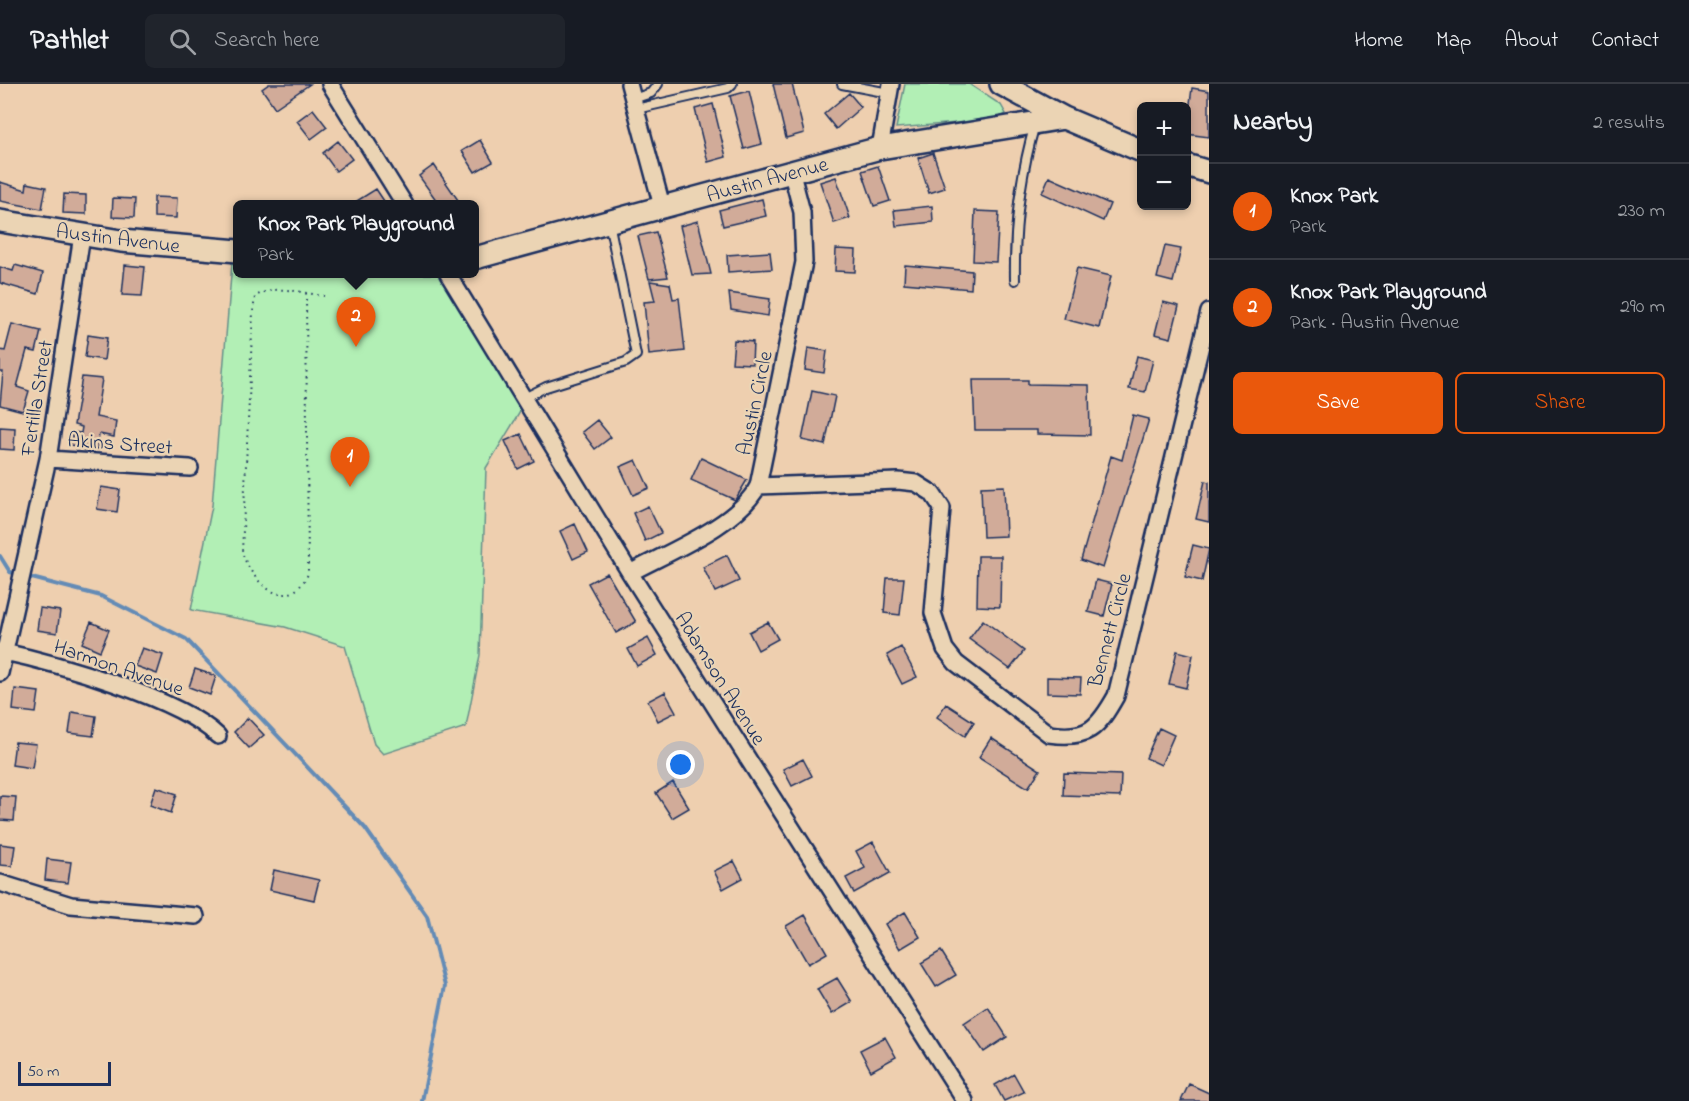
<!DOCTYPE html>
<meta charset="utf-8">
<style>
body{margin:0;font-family:"Indie Flower",sans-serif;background:#20242c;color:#f1f3f6}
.controls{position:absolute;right:18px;top:18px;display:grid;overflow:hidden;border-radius:9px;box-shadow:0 3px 9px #0003}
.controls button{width:54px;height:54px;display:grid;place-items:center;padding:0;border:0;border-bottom:2px solid #363941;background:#171b24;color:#f1f3f6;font:30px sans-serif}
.scale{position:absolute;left:18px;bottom:15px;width:93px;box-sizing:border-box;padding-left:6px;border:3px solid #1b2f5e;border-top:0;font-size:16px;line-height:21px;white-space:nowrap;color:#1b2f5e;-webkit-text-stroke:4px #ebd4b4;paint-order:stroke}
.you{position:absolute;left:681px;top:681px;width:21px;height:21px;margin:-15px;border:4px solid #fff;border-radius:50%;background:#1a73e8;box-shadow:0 0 0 9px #1a73e833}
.badge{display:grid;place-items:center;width:39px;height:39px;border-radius:50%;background:#ea580c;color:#fff;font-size:20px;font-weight:700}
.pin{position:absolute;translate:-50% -50px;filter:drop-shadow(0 2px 3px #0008)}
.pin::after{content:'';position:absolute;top:32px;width:21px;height:18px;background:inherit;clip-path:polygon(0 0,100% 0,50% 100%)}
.popup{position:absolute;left:233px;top:116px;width:246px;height:78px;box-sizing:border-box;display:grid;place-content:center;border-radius:9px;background:#171b24;filter:drop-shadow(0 2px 4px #0005);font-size:20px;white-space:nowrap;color:#9ea1a6}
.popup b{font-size:22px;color:#f1f3f6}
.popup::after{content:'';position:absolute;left:50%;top:100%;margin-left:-12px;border:12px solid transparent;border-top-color:#171b24}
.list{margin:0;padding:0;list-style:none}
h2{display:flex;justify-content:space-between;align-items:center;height:78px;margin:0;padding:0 24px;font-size:26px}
h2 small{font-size:20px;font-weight:400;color:#9ea1a6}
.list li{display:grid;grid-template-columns:39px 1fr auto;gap:18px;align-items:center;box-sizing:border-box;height:96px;padding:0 24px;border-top:2px solid #363941}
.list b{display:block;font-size:22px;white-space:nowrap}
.list p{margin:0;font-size:20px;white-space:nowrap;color:#9ea1a6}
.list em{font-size:20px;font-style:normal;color:#9ea1a6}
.actions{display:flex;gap:12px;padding:18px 24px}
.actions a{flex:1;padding:14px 0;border:2px solid #ea580c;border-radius:9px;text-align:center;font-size:21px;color:#ea580c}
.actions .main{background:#ea580c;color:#fff}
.icon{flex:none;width:33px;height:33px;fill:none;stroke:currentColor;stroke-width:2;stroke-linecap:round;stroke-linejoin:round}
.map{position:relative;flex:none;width:1209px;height:1017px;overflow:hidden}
header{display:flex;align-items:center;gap:36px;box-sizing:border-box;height:84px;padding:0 30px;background:#171b24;border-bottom:2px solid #363941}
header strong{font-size:28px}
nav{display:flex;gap:33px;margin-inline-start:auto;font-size:21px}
.search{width:420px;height:54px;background:#20242c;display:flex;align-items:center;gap:15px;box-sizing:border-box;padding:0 21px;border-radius:9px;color:#9ea1a6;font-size:22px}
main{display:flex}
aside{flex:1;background:#171b24}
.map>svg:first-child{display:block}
</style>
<header>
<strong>Pathlet</strong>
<div class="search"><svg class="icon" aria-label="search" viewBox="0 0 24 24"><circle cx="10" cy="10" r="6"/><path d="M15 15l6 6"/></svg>Search here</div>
<nav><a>Home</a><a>Map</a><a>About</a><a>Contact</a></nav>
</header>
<main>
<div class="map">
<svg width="1209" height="1017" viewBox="0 0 1209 1017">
<rect width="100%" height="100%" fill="#eecfaf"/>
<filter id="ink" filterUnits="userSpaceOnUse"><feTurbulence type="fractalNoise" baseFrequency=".0167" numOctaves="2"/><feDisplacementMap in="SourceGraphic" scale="12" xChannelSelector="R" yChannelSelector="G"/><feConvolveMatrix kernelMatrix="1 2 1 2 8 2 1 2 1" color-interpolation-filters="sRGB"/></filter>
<g filter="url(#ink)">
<path fill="#b2efb5" stroke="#668f8a" stroke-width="1.5" d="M905,0h64l32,21 5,9 -11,6 -99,8z
M233,167h4l1,23h210l78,128 -40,66 -6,187 -14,72 -83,27 -9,-10 -29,-98 -60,-19 -94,-17 21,-104z"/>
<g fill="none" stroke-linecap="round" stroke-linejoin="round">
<path stroke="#638bb6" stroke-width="4" d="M0,472l10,16 7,2
M24,492l77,20 85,43 179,189 62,88 18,70 -23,115"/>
</g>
<path fill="#d1ab99" stroke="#1b2f5e" stroke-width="1.5" d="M269,0h41l-35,24 -13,-19z
M773,0h19l12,49 -18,5z
M1192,4l17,3v46l-23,-3z
M749,7l13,53 -18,5 -14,-53z
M849,9l12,14 -25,22 -12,-15z
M713,20l13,53 -18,5 -13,-53z
M313,25l14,18 -16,12 -14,-18z
M480,56l13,22 -18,10 -13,-21z
M338,57l14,18 -16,12 -13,-18z
M933,69l12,35 -16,5 -11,-35z
M434,81l24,35 -6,4h-13l-20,-28z
M878,82l12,35 -16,5 -12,-35z
M836,93l14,41 -16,5 -14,-41z
M1049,93l61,27 -7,17 -61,-28z
M0,98l26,8 1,-7 19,4 -4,22 -42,-8z
M376,105l10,15h-34z
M64,110l22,1v19l-23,-1z
M154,113l23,1 -1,20 -22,-1z
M113,114l22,1 -1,19 -22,-1z
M762,115l4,17 -43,10 -4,-16z
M932,122l1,16 -37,4 -2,-16z
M975,127l24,1 -3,50 -23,-1z
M698,137l13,53 -19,1 -12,-49z
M656,148l12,45 -19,2 -11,-43z
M1165,162l16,3 -8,33 -16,-4z
M836,165l20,1 -1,22 -20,-1z
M770,168l2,17 -44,3 -1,-17z
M15,181l28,8 -5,21 -38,-11v-16l13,4z
M125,181l20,2 -3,29 -20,-1z
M905,181l67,6 -1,18 -67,-6z
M1077,184l34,8 -12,52 -35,-9z
M650,197l20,3 3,15 6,-1 6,53 -36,4 -5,-53 11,-1z
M729,209l41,6 -2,17 -37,-6z
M1163,218l16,4 -8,32 -16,-4z
M12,240l29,7 -5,21 -9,-2 -10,37 12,4 -6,20 -23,-6 3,-33h-3v-22l5,1z
M88,251l19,3 -3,22 -19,-3z
M734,256l19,2 -1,22 -20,-1z
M808,264l19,3 -3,22 -19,-3z
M1137,272l16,4 -8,32 -16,-3z
M82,293l20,2 -6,38 20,4 -2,16 -15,-3 -2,15 -27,-4 3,-13 8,1 1,-6 -8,-2z
M973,296h55v4l61,1 1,50 -53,-1v-4h-62z
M812,307l23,5 -10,49 -23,-5z
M1133,331l16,4 -46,149 -22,-8 30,-104 11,4z
M597,336l14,17 -16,12 -13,-17z
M0,343l15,1 -1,22 -14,-1z
M521,350l13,27 -16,8 -13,-28z
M701,374l46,22 -12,20 -44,-20z
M636,376l13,28 -16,7 -13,-28z
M1205,397l4,1v40l-13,-3z
M1004,402l2,50 -23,1 -2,-50z
M101,403l19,3 -3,22 -20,-3z
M648,422l13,27 -16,8 -12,-28z
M575,440l13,28 -15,7 -13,-28z
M1193,461l16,4 -7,32 -17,-4z
M727,471l12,26 -24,11 -12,-25z
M978,472h23l-1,51 -23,-1z
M607,489l29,49 -20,11 -28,-50z
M887,494h17l-4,37 -16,-2z
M1096,496l16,4 -8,32 -16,-4z
M40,524l20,3 -3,22 -20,-3z
M983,536l41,31 -14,18 -41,-30z
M91,538l18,8 -9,21 -18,-8z
M768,538l10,17 -20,11 -9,-18z
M648,554l9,17 -20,11 -9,-17z
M901,563l16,30 -15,7 -15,-29z
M142,564l21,7 -6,19 -22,-8z
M1177,567l16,4 -7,33 -17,-4z
M195,585l21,7 -6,19 -21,-8z
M1047,593l34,1 -1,16 -33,-1z
M15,605l24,3 -3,21 -23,-3z
M665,608l11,20 -18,9 -10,-20z
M946,620l28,18 -9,14 -28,-19z
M72,628l24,4 -3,20 -24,-3z
M248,634l16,17 -15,13 -15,-16z
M1159,644l15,7 -13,30 -15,-7z
M991,654l49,32 -12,18 -49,-31z
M15,658l21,2 -4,24 -20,-3z
M803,675l9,17 -20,10 -9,-17z
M1064,689l57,2 -1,22 -57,-2z
M673,698l16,26 -17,10 -16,-25z
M156,703l21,7 -6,19 -21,-8z
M0,712l16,1 -2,24 -14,-1z
M873,758l17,31 -36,20 -8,-15 19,-10 -9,-17z
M0,760l15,2 -3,20 -12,-1z
M47,775l24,3 -3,21 -23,-3z
M734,777l9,17 -20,11 -9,-18z
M274,786l45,10 -5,20 -44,-10z
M905,828l15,25 -20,12 -15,-25z
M805,831l22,38 -19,11 -22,-38z
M941,867l15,24 -20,12 -15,-24z
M837,894l15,24 -20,12 -15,-25z
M988,923l19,30 -23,15 -20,-29z
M885,953l11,20 -25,14 -11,-21z
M1014,990l10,18 -20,9 -9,-16z
M1189,1000l20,9v8h-28z"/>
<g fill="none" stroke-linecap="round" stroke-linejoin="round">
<g stroke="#1b2f5e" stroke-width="12">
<path id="lane" d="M842,0l47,9
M633,15l18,-6 7,-9
M636,25l92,-21 4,-4
M1015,196c-1,-55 5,-104 20,-156
M524,314l22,-11 80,-25 10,-7 -27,-133"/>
</g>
<g stroke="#1b2f5e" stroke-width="20">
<path id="street" d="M330,0l75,121
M629,0l33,122
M880,64l11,-64
M448,190l182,299 335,528
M48,375l142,9
M758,402l140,-5 18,2 16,10 10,15 -9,105 12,36 11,14 93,71c39,6 49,-6 67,-38l93,-384
M630,489c38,-21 108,-48 128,-87l46,-224 -2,-50 -10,-38
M0,567c56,12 179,47 218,85
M0,589l48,-214 34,-224
M0,799l71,22 125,11"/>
</g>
<g stroke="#1b2f5e" stroke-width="26">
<path id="secondary" d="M1001,0l63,34 78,33
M1186,81l23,7
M0,137l121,20 117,10
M475,174l405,-110 184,-30"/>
</g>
<path stroke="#1b2f5e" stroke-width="2" stroke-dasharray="1.5 4.5" stroke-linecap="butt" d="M306,209l2,281c-21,43 -57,8 -66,-22l11,-240 2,-15c19,-14 47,-4 69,-1"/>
<use href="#lane" stroke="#ebd4b4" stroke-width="8"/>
<use href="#street" stroke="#ebd4b4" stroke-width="15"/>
<use href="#secondary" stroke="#ebd4b4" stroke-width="21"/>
</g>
</g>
<g text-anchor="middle" stroke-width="4.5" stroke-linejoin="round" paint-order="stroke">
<g font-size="21" fill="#1b2f5e" stroke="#ebd4b4">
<text transform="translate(767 95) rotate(-15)" y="7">Austin Avenue</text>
<text transform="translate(118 154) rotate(7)" y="7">Austin Avenue</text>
<text transform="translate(36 314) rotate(-81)" y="7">Fertilla Street</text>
<text transform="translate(754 319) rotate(-78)" y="7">Austin Circle</text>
<text transform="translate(120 359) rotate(4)" y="7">Akins Street</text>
<text transform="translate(1109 546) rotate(-75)" y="7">Bennett Circle</text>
<text transform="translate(119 583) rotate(19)" y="7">Harmon Avenue</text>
<text transform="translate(721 594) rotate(58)" y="7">Adamson Avenue</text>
</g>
</g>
</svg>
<div class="controls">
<button>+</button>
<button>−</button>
</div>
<div class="scale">50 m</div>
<div class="you"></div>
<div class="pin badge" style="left:350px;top:403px">1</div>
<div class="pin badge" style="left:356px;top:263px">2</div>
<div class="popup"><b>Knox Park Playground</b>Park</div>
</div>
<aside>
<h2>Nearby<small>2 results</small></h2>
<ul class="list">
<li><span class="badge">1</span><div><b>Knox Park</b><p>Park</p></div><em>230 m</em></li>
<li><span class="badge">2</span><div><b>Knox Park Playground</b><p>Park · Austin Avenue</p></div><em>290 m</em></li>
</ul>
<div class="actions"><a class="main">Save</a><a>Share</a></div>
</aside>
</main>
